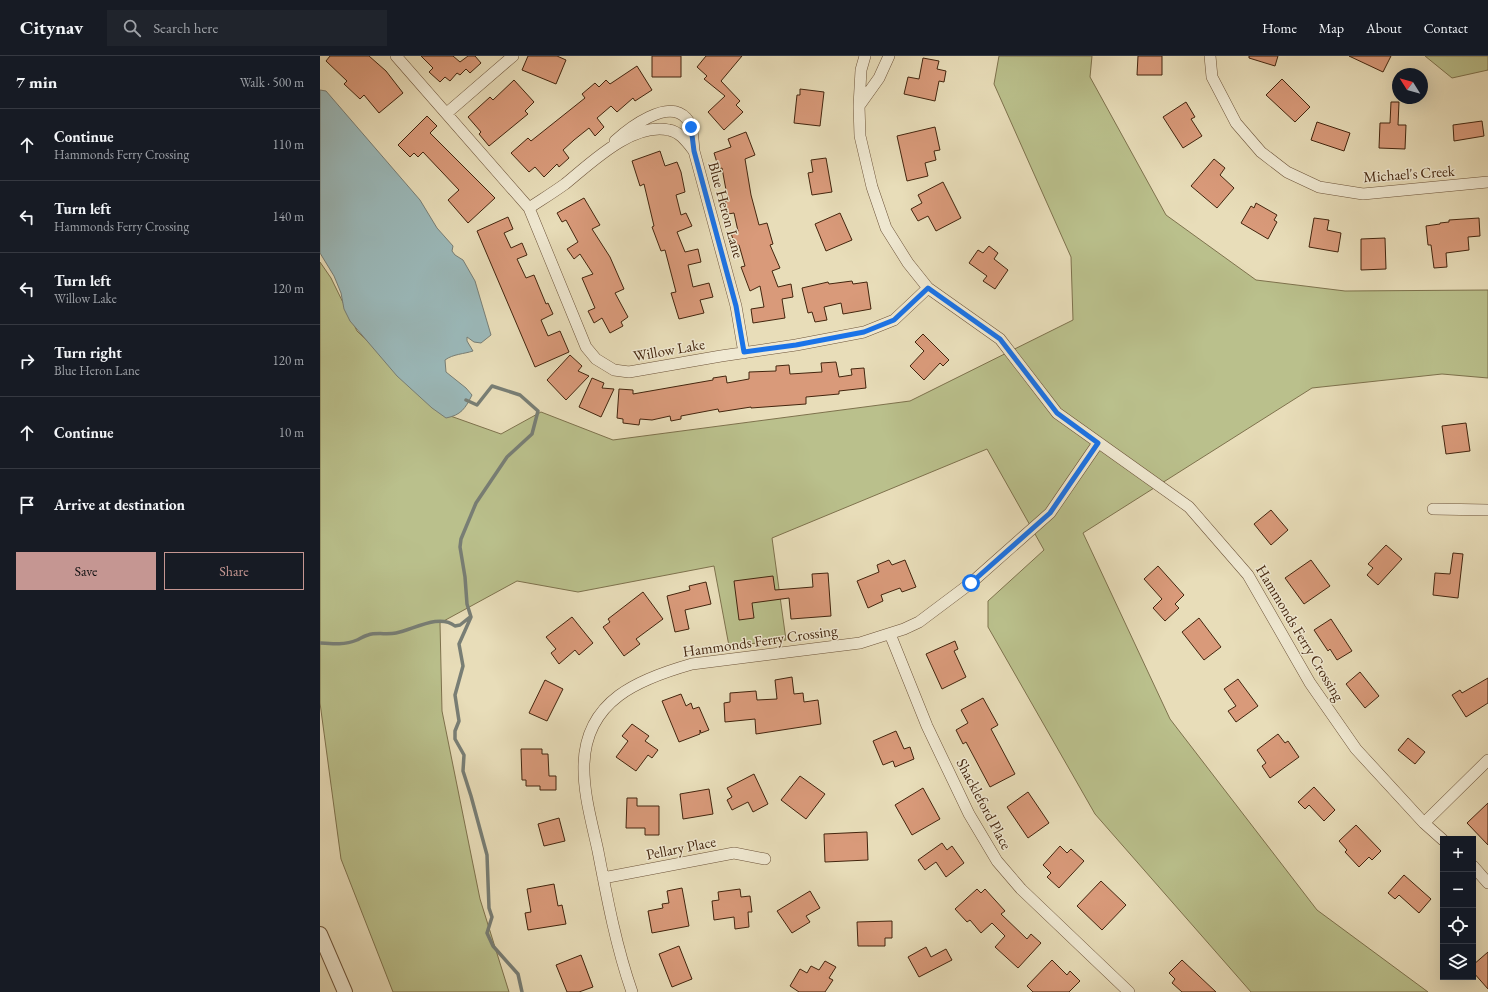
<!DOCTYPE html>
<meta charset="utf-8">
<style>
body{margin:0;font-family:"EB Garamond",serif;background:#20242c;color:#f1f3f6}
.controls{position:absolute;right:12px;bottom:12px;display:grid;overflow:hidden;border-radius:0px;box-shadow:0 4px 16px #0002}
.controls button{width:36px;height:36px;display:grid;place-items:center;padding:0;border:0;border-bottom:1px solid #363941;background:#171b24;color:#f1f3f6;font:20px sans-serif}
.compass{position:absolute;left:1072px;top:12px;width:36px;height:36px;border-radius:50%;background:#171b24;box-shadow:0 4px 16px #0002;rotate:307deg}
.stop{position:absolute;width:12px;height:12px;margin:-9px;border:3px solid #1a73e8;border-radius:50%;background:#fff}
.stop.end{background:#1a73e8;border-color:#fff;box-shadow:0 1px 4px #0008}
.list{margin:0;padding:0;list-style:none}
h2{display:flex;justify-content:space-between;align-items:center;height:52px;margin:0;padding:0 16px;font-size:17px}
h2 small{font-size:13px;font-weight:400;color:#9ea1a6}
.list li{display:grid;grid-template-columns:26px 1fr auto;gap:12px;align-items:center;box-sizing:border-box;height:72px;padding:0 16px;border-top:1px solid #363941}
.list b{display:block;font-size:15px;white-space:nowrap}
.list p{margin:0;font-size:13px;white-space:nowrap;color:#9ea1a6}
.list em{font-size:13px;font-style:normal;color:#9ea1a6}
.actions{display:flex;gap:8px;padding:12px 16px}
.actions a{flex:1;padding:9px 0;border:1px solid #c59692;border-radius:0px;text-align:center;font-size:14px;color:#c59692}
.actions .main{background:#c59692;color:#111}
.icon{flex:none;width:22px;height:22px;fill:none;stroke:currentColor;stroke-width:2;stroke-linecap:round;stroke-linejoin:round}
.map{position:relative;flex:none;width:1168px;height:936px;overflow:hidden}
header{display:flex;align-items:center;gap:24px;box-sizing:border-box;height:56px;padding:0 20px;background:#171b24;border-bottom:1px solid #363941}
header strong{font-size:19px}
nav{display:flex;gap:22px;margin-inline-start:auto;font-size:14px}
.search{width:280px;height:36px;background:#20242c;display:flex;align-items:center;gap:10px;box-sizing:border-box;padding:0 14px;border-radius:0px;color:#9ea1a6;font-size:15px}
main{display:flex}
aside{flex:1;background:#171b24}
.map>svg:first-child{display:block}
</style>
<header>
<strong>Citynav</strong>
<div class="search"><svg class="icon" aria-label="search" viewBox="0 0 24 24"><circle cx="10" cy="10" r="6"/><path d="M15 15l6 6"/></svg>Search here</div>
<nav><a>Home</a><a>Map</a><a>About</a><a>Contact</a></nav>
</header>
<main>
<aside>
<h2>7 min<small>Walk · 500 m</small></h2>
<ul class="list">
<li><svg class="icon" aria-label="ahead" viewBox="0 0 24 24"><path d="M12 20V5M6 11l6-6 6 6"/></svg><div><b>Continue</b><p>Hammonds Ferry Crossing</p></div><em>110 m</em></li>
<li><svg class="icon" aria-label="left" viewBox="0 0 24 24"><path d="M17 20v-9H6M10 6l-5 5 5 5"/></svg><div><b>Turn left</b><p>Hammonds Ferry Crossing</p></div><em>140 m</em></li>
<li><svg class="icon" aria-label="left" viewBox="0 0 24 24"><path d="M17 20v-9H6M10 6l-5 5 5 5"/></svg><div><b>Turn left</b><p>Willow Lake</p></div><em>120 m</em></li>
<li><svg class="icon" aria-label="right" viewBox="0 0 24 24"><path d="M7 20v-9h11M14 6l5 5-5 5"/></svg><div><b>Turn right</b><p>Blue Heron Lane</p></div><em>120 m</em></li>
<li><svg class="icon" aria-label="ahead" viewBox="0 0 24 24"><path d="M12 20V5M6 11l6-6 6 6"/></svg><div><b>Continue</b></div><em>10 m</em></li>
<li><svg class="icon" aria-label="arrive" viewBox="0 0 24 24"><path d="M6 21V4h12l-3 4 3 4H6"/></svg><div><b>Arrive at destination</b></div></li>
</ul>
<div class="actions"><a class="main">Save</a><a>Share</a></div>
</aside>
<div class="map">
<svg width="1168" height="936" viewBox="0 0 1168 936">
<rect width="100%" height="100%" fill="#e8ddb9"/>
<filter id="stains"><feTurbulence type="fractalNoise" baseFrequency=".005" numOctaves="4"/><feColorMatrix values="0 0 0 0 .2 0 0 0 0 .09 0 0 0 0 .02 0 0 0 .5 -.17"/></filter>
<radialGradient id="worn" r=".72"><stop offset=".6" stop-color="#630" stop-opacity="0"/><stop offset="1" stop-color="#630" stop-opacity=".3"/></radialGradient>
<path fill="#bac08c" stroke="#7e724d" d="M679,0h93l-2,21 76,138 90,65 89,11 143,-1v88l-46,-4 -130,14 -229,145 87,186 147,191 111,82h-177l-156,-178 -107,-187v-26l56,-51 -57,-101 -215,89 14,102 -57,6 -15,-80 -136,26 -61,-11 -77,42 2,88 38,188 29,93h-116l-52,-133 -21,-156v-441l11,16 26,53 85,82 59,21 40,-22 72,28 297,-39 163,-81 -2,-63 -77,-173z
M1105,0h63v14l-36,8z"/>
<path fill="#9bb9ba" stroke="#787e75" d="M0,34l6,1 94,109 17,28 16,18 -1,5 3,4 8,5 12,21 16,54 -10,8 -7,-1 -7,-5v4l6,10c-9,3 -20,3 -28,9l1,12 20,16 6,7c-7,14 -11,20 -26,23l-14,-10 -35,-32 -47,-55 -6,-12 -3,-16 -7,-17 -14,-23z"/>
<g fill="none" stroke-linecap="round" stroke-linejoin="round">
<path stroke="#787e75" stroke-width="3.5" d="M146,344l11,5 15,-19 28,9 18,16 -6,23 -25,23 -31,46 -15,36 -1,8 5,30 2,27 4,13 -12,27 4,22 -8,29 4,26 -4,10v8l9,16 -1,16 8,25 16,59 2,53 3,9 -5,16 6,13 25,28 4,18
M0,587c13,1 25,2 37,-3 4,-2 7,-4 11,-5 9,-3 19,0 28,-2 17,-3 43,-20 59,-7l5,-1 10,-8"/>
</g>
<path fill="#d99a7a" stroke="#43250e" d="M10,0h39l17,15 17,22 -24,20 -15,-18 -4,4 -16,-15 3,-3 -21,-20z
M101,0h32l7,6 8,-6h7l6,7 -11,10 -4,-4 -6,6 -3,-2 -7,8 -5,-4 -5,5 -11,-10 4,-4z
M208,0h29l9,4 -10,24 -34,-14z
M332,0h29v21h-29z
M386,0h36l-21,25 19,20 -4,4 7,7 -19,18 -16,-18 17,-16 -21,-17 3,-3 -10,-9z
M818,0h24v19h-25z
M929,0h29l-3,10 -26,-8z
M1029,0h42l-8,16z
M603,2l16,3 -2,8 9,2 -2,11 -5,-1 -4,20 -31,-7 4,-17 11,2z
M317,10l15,24 -17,11 -2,-3 -16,14 -6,-6 -14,12 7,9 -9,9 -6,-8 -15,12 -11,10 6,8 -10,9 -2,-3 -13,13 -9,-10 -6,5 -18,-19 17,-15 3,3 54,-43 -3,-4 13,-11 4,4 7,-7 4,4z
M962,23l28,28 -15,15 -29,-27z
M194,24l20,22 -9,9 3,3 -39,32 -10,-12 2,-2 -13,-15 22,-20 3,3z
M480,33l24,3 -4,34 -26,-3 3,-28h3z
M866,46l9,15 -4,2 11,17 -19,12 -20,-31z
M1071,46h8l-1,23h8l-1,24 -26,-1 1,-25h10z
M107,60l10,10 -7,7 65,65 -27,25 -20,-23 11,-10 -36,-38 -5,5 -4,-4 -4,4 -12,-12z
M1162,65l2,15 -30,5 -1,-16z
M997,66l33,11 -6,18 -33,-11z
M615,71l5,23 -6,1 2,9 -11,3 3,13 -21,5 -10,-45z
M426,76l9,23 -10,4 6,36 8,30 8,-2 6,21 -3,1 10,23 -8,3 6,16 13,-3 2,13 -11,2 3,19 -32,5 -2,-14 13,-2 -4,-21 -10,5 -9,-24 4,-1 -6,-21 -4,1 -4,-13 7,-2 -4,-18 -6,1 -3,-13h3l-6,-33 -3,1 -5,-16 17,-6 -3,-8z
M340,95l5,15 12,-4 4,10 4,20 -9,3 5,20 5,-2 6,13 -15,6 8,20 13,-3 3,13 -13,3 5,22 16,-4 4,14 -13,3 4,13 -25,6 -8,-26 5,-1 -11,-42 -4,1 -9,-24 2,-1 -10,-42 -4,2 -8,-25z
M506,102l6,34 -20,3 -4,-22 5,-1 -2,-12z
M894,103l11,9 -5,7 14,13 -17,20 -26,-22z
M623,126l18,36 -25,13 -8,-15 -10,5 -7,-12 11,-6 -4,-8z
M264,142l16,27 -8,4 18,28 14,32 -9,4 13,24 -7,5 2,4 -13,7 -8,-15 -8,5 -6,-12 7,-3 -13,-30 11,-4 -13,-20 -6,5 -7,-10 11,-7 -12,-22 -4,2 -5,-9z
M936,147l21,12 -3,5 3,2 -9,17 -27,-16 10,-17 3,2z
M520,157l12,27 -26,11 -11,-27z
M188,161l5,12 -9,4 7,15 11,-5 5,12 -10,4 9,19 8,-3 12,29 2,-1 5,11 -12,6 7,16 12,-5 9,21 -34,15 -58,-136z
M994,162l15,2 -2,10 14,3 -3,19 -29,-5z
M1159,162l1,18 -12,1 1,13 -23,3 1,14 -13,1 -3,-23h-3l-2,-19 14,-2v-1l9,-1v-2z
M1065,182l1,31 -25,1v-31z
M669,190l9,7 -4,6 14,11 -13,19 -12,-8 4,-5 -18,-13 9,-13 5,3z
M532,225l1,3 14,-2 4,27 -28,5 -2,-11 -17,4 3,13 -12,2 -3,-10 -4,1 -6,-25 26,-6 1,2z
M603,278l26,26 -6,6 -3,-3 -16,17 -14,-14 14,-15 -9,-9z
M250,299l12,11 -4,5 11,5 -23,24 -19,-20z
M516,306l3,15 13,-2 -1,-6 13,-1 2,20 -27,3v3l-33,3v7l-55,4v-1l-32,5 -1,-3 -37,7v3l-10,2 -1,-5 -18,4 -12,-1 -1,6 -16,-2v-4l-6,-1 2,-29 14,1v4l80,-14v-2l13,-2 1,7 22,-4v-7l27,-1v-5l13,-1 1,9 32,-2 -1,-9z
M272,322l12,5 -2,5 12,1 -13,28 -22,-10z
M1146,367l4,28 -24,3 -4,-28z
M951,454l17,20 -17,15 -17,-21z
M1066,489l16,14 -24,26 -11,-10 6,-7 -5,-4z
M1133,497l10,1 -5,44 -25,-3 2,-22 15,1z
M569,504l3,5 13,-5 11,27 -14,5 -2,-4 -19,7 2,6 -15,7 -11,-27 22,-9 -2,-7z
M991,504l19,26 -26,18 -19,-26z
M838,510l26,29 -9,9 4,4 -14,13 -12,-13 9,-9 -18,-20z
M508,517l3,43 -40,3 -2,-21 -37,5 2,15 -15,2 -5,-39 39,-5 2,14 38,-3 -1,-13z
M386,526l5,22 -26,6 4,19 -14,3 -8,-36 23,-6 -1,-4z
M323,536l20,27 -27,20 4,5 -16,12 -21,-29 7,-5 -2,-3z
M252,561l21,26 -14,12 -4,-5 -16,14 -8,-11 5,-4 -10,-12z
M879,562l22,29 -17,13 -22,-28z
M1011,563l21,32 -15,9 -7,-11 -2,2 -14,-21z
M635,585l3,8 -4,2 12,26 -24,12 -16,-35z
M1040,616l19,24 -14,12 -19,-24z
M472,621l2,17 9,-1 1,9 14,-2 3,24 -65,10 -1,-15 -30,3 -1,-19 6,-1v-9l26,-2 1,9 20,-1 -2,-19z
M1168,622v25l-22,14 -14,-22 8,-5 2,3z
M918,623l20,27 -22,16 -8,-11 8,-5 -12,-17z
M225,624l18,9 -16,32 -18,-8z
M361,638l5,12 5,-3 2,6 6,-2 10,23 -8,3 -1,-3v4l-21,8 -17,-41z
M663,642l15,27 -7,4 24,45 -25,13 -24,-45 -3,2 -7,-14 12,-7 -7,-13z
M312,668l17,12 -4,5 13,9 -6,8 -4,-3 -12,16 -20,-14 12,-16 -6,-5z
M576,675l8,18 6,-2 4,12 -19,8 -2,-6 -10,4 -10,-24z
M958,678l7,9 3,-2 11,16 -29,21 -8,-12 4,-3 -9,-13z
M1088,682l17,14 -10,12 -17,-14z
M201,693h21v5h6l1,22h7v14h-16v-4h-14v-6h-4z
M434,718l14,30 -15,8 -5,-10 -16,8 -5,-10 5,-3 -5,-9z
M480,720l25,18 -19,25 -25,-19z
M994,731l21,23 -11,11 -15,-16 -4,4 -7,-7z
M603,732l17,31 -28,16 -17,-30z
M389,733l4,25 -30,5 -3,-25z
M708,736l21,31 -21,15 -21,-31z
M307,742h10v8h22v29h-14v-7h-19z
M1168,747v42l-21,-22z
M239,762l6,23 -21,5 -6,-22z
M1036,769l25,26 -9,9 -3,-3 -10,10 -14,-15 2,-2 -8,-9z
M547,776l1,28 -43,2 -1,-28z
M622,787l5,7 5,-4 12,17 -18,14 -10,-15 -11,8 -7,-10z
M740,790l7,7 4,-4 13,12 -25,27 -12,-11 4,-4 -8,-8z
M1084,819l27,24 -12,14 -20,-18 -4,4 -7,-6z
M781,825l25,24 -24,25 -25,-24z
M234,828l4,22 4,-1 4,19 -38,6 -3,-17 6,-1 -4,-23z
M362,832l7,38 -37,7 -4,-22 15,-3 -1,-4 7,-1 -2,-12z
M420,833l1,8 9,-1 2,16h-4l1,15 -14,2 -1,-12 -20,3 -2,-19 7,-1 -1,-8z
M657,833l4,4 4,-4 20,22 -4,3 26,25 4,-5 10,9 -23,25 -23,-21 10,-11 -13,-13 -11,10 -11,-13 -3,2 -12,-13z
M490,835l10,17 -14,8 4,6 -18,11 -15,-22z
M572,865v17h-7v8h-27l-1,-24z
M359,890l13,33 -20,8 -13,-33z
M606,891l5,10 15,-8 6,11 -33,17 -11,-20z
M1168,896v37l-15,-17v-7z
M261,899l12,32 -14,5h-12l-11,-27z
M732,904l15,15 3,-4 10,10 -11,11h-36l-6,-6z
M862,904l34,32h-34l-10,-9 3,-4 -6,-6z
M505,905l11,6 -7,11 4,2 -8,12h-26l-9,-6 10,-17 7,4 4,-7 8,4z"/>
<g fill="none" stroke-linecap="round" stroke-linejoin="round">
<g stroke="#6c5339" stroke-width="12">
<path id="minor" d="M76,0l133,152 57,139 10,12 18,11 15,2 92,-16 75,-11 68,-13 30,-12 34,-32
M545,0l-4,14 -2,36 1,30 12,51 14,41 22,35 20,25 72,51 57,74 132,94 59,68 62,108 46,66 68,74 19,17
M890,0l2,21 24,46 25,29 26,20 32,15 44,7 125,-12
M539,50l20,-28 10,-22
M127,57l66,-57
M295,85c14,-13 53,-43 71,-23 7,7 7,23 8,33
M209,152c12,-8 25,-16 36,-24 26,-21 67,-62 104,-54 11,2 18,12 25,21l42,155 8,47
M1113,453l55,1
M570,578l37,92 42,88 28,47 24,28 108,103
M1104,767l64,-63
M1153,810l15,17
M283,822l131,-25 31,6
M312,936c-16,-46 -25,-94 -34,-141 -6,-28 -15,-58 -14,-87 2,-64 55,-85 108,-100l168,-21 44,-14 15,-7 52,-39 79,-70 48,-70"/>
</g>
<g stroke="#6c5339" stroke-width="16">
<path id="tertiary" d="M0,878l25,58"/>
</g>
<use href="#minor" stroke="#f0e9d2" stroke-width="11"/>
<use href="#tertiary" stroke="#f0e9d2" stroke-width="14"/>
</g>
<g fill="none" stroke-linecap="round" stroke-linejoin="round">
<path stroke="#1a73e8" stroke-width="5" d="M371,71l3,24 42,155 8,46 52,-7 68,-13 30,-12 34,-32 72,51 57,74 41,30 -48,70 -79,70"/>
</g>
<g text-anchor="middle" stroke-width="3" stroke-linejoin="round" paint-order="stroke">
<g font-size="15" fill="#43250e" stroke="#f0e9d2">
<text transform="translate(1089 118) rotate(-4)" y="5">Michael's Creek</text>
<text transform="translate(406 154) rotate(75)" y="5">Blue Heron Lane</text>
<text transform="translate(349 294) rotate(-10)" y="5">Willow Lake</text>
<text transform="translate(980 577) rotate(59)" y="5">Hammonds Ferry Crossing</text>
<text transform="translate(440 585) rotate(-8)" y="5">Hammonds Ferry Crossing</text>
<text transform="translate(664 748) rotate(62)" y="5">Shackleford Place</text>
<text transform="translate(361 792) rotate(-11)" y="5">Pellary Place</text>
</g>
</g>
<rect width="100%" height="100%" filter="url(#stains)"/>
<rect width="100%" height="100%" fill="url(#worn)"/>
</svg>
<div class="controls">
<button>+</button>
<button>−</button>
<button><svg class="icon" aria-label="locate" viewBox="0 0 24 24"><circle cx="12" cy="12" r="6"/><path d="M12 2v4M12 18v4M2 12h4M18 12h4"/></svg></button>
<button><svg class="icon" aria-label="layers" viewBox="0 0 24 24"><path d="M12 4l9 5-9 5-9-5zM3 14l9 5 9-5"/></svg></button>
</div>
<svg class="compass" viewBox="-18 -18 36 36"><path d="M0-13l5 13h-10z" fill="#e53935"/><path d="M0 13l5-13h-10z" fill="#9ea1a6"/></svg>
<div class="stop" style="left:651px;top:527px"></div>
<div class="stop end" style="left:371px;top:71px"></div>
</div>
</main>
